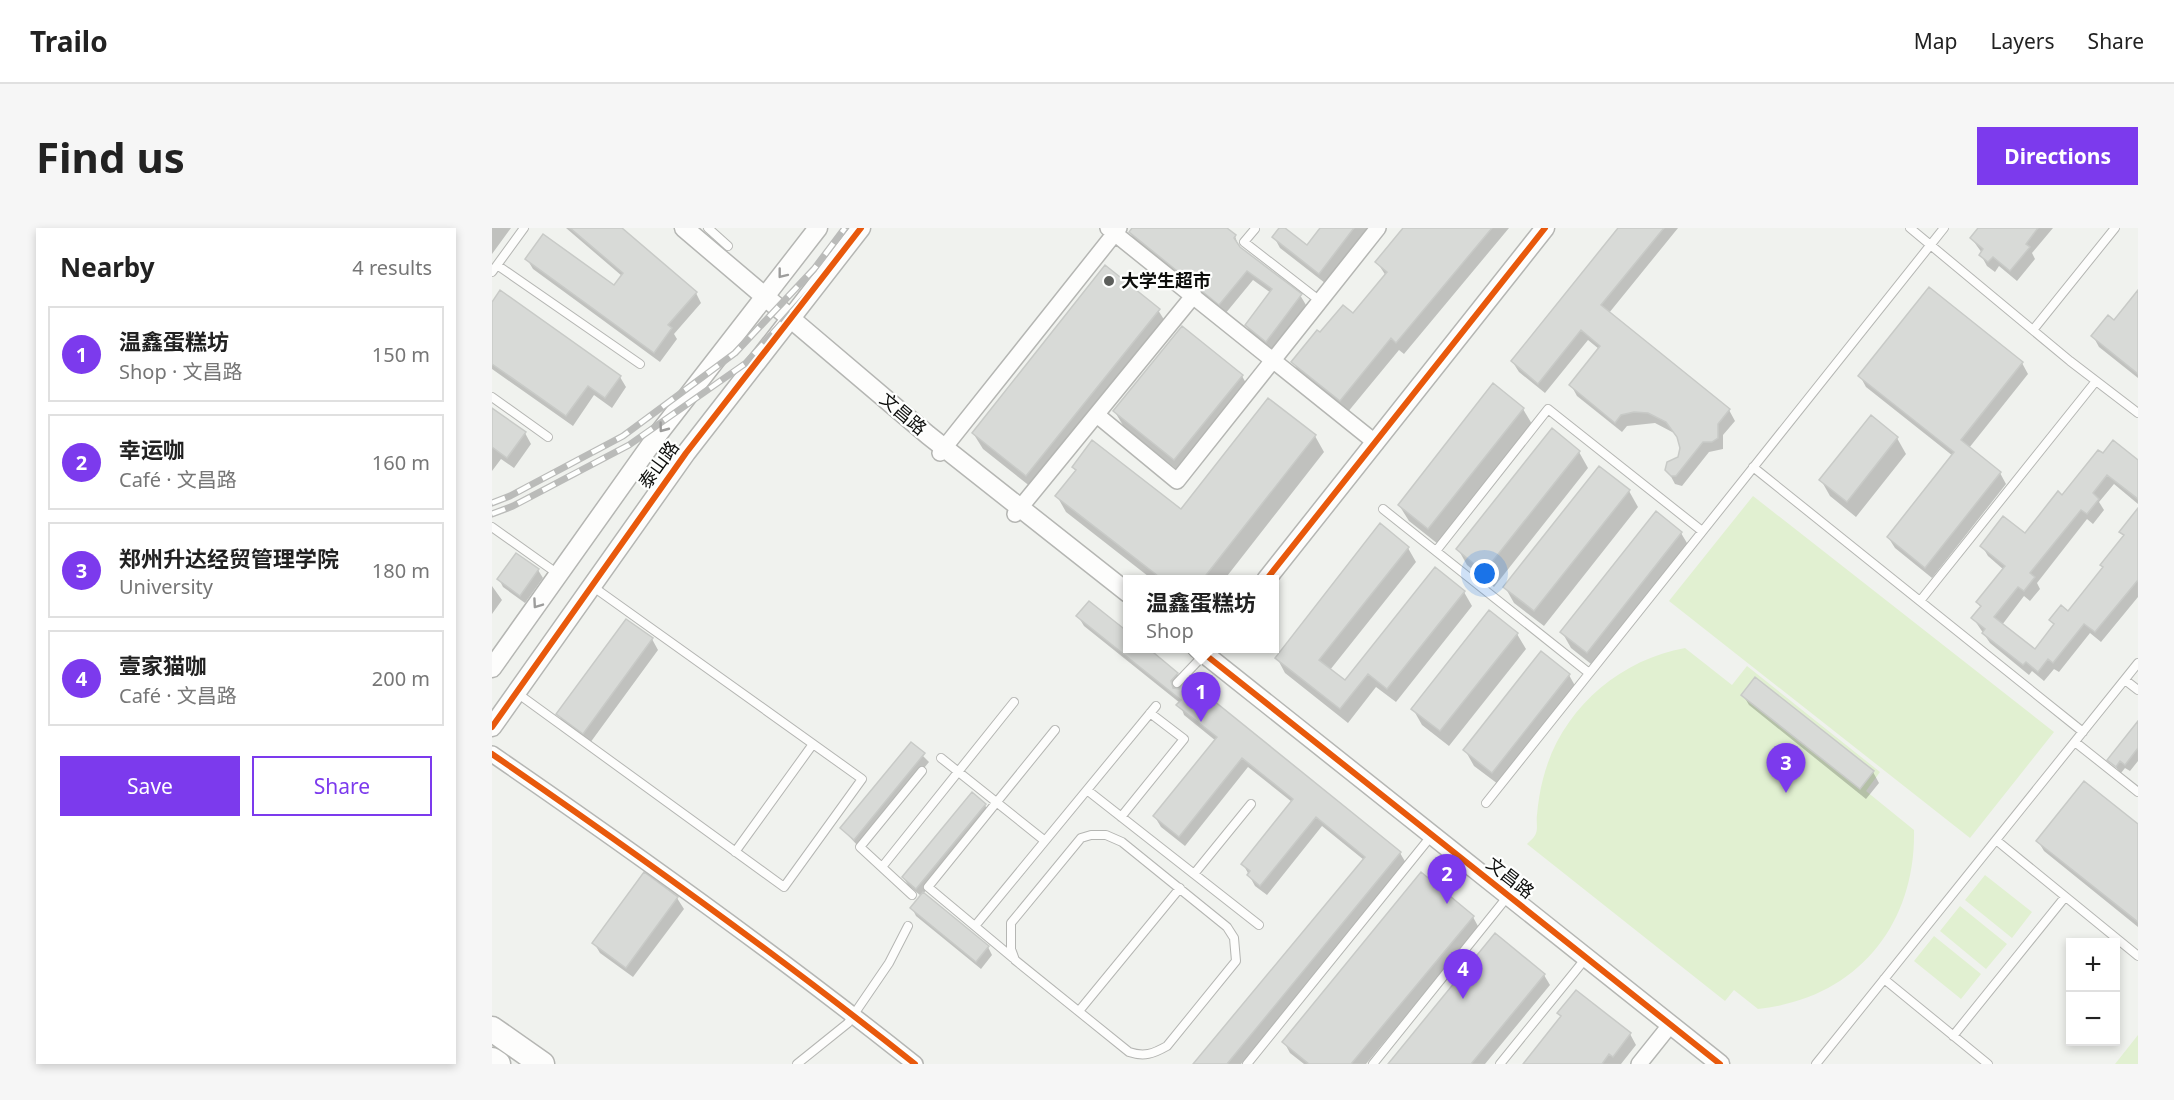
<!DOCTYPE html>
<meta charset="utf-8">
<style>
body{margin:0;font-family:"Noto Sans","Noto Sans SC",sans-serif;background:#f6f6f6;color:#222}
.controls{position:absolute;right:18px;bottom:18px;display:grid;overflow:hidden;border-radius:0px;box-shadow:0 3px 9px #0003}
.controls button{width:54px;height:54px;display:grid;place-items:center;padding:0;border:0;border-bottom:2px solid #e0e0e0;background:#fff;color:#222;font:30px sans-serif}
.you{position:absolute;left:993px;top:346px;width:21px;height:21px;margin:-15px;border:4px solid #fff;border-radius:50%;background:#1a73e8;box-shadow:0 0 0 9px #1a73e833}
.badge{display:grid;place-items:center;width:39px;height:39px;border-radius:50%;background:#7c3aed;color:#fff;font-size:20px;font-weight:700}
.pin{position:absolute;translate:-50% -50px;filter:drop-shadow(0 2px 3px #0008)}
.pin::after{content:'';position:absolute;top:32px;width:21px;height:18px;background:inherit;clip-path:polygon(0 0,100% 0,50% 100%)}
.popup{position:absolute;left:631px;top:347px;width:156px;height:78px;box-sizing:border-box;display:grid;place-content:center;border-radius:0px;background:#fff;filter:drop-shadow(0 2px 4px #0005);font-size:20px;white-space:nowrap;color:#767676}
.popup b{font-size:22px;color:#222}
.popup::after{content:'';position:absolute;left:50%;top:100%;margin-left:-12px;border:12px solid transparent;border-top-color:#fff}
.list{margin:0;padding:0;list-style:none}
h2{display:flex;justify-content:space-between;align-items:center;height:78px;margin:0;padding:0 24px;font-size:26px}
h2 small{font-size:20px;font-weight:400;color:#767676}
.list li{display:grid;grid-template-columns:39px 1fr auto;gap:18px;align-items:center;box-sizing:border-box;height:96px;margin:0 12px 12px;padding:0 12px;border:2px solid #e0e0e0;border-radius:0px}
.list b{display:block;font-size:22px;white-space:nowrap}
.list p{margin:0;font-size:20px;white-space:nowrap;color:#767676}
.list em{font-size:20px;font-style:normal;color:#767676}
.actions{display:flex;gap:12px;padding:18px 24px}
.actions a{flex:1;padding:14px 0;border:2px solid #7c3aed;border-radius:0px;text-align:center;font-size:21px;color:#7c3aed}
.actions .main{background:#7c3aed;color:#fff}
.map{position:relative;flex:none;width:1646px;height:836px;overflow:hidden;border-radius:0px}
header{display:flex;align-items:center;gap:36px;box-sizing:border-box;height:84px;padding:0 30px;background:#fff;border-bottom:2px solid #e0e0e0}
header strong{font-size:28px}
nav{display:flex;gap:33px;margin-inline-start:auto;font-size:21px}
.intro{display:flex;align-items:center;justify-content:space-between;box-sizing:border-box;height:144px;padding:0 36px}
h1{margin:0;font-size:42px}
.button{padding:15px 27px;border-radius:0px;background:#7c3aed;color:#fff;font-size:21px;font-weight:700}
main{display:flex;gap:36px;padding:0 36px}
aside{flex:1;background:#fff;border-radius:0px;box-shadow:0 3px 9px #0003}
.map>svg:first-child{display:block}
</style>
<header>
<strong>Trailo</strong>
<nav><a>Map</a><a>Layers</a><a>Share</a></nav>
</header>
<div class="intro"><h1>Find us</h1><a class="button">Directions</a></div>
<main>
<aside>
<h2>Nearby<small>4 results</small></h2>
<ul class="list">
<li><span class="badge">1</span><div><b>温鑫蛋糕坊</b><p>Shop · 文昌路</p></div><em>150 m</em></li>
<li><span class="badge">2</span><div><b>幸运咖</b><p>Café · 文昌路</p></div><em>160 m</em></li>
<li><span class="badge">3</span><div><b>郑州升达经贸管理学院</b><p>University</p></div><em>180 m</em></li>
<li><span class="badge">4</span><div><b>壹家猫咖</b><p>Café · 文昌路</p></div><em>200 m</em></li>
</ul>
<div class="actions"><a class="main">Save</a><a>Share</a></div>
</aside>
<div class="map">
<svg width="1646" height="836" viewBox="0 0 1646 836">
<rect width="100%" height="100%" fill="#f0f2ee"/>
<path fill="#e1f0d1" d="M1261,268l301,236 -84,106 -301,-237z
M1193,420l47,37 15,-19 133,106 -14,19 48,39c2,97 -59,169 -156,179l-24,-19 -9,11 -198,-157c3,-3 8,-7 9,-11 2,-4 0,-13 1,-18 1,-12 3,-25 6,-36 17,-68 75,-119 142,-131z
M1493,647l47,37 -20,26 -47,-38z
M1468,678l47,38 -21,25 -46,-38z
M1442,708l47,38 -20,25 -47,-38z
M1646,807v29h-23z"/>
<path fill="#0003" d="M0,0h19l-19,26z
M74,0h54l76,65 5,10 -27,31 3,5 -17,23 -127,-93 -6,-10 87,28 8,-11z
M641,0h91l11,8 4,12 61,47 6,10 -34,46 -20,-16 -6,-10 25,-32 -18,-13 -28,34 -89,-72 -6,-10z
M789,0l26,19 15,-19h47l-44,55 -45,-35 -6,-11z
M913,0h104l-105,126 -5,-4 -52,63 -47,-39 -7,-12 28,-28 32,-19 33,-39 -9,-14z
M1128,0h58l-69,85 120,97 6,11 -12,14v14l-14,3 -27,34 -7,-2 -6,-11 11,-14 -1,-20 -5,-6 -19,-10 -28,3 -5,6 -45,-36 -6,-11 28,-36 -11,-9 -43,53 -26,-21 -7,-11z
M1488,0h73l-21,25 3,6 -18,22 -18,-15 -4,6 -8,-6 -6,-11 1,-2 -10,-14z
M1437,62l93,73 6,11 -59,74 31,25 6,11 -74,94 -37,-30 -7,-11 65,-81 -87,-69 -6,-11z
M1646,64v86l-39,-31 -6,-11 21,-14z
M0,77l128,72 6,10 -14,21 -18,-13 -21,31 -81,-57z
M666,82l10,16 -132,165 -53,-42 -10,-16z
M750,148l9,16 -67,83 -60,-48 -9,-15z
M1031,181l9,15 -94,120 -29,-23 -10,-16z
M0,182l33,23 6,11 -17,24 -13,-9 -9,12z
M1379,190l26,20 9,16 -50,63 -26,-21 -9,-16z
M823,208l9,16 -100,128h-71l-87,-68 -9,-16 19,-24 -3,-5 108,44z
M1087,224l9,16 -94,119 -27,-22 -9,-16z
M1611,227l35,7v42l-24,-20 -15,18 5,8 -11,14 -6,-5 -50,64 3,6 -10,12 -6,-5 -22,29 33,26 20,-25 -4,-6 17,-7 36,-45 20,-31 -3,-5 17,-22v87l-37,45 -11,-9 -31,39 -5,-3 -10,12 -12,-10 -3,4 -39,-32 -17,-25 8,-10 -3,-5 26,-33 -16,-14 -6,-10 43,-10z
M1137,263l9,16 -94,119 -30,-23 -9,-16z
M1189,305l9,15 -94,120 -25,-20 -9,-16z
M916,320l8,14 -86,108 16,12 118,-90 8,14 -76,96 -20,-15 -28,36 -63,-50 -8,-15z
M46,342l5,8 -18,25 -22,-16 -4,-8z
M0,358l10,14 -10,14z
M586,388l50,32 49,26 7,12 216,167 6,10 -165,201h-46l169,-204 -42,-34 -55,69 -12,-9 -12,-22 49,-62 -44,-35 -63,79 -24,-19 -6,-10 61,-76 -32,-26 -4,-12 -96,-77z
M135,393l25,18 6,11 -68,93 -26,-18 -6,-11z
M1025,406l9,15 -77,97 -27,-21 -9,-16z
M1077,447l9,16 -76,96 -28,-21 -9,-16z
M1263,451l118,93 6,11 -13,16 -117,-94 -6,-10z
M1646,495v38l-8,10 -5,-3 -4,5 -12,-13z
M419,516l18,18 -70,85 -18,-19z
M493,577l4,8 -66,81 65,53 4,8 -11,14 -65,-53 -4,-8 9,-12 -13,-11 -5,-8z
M1646,598v101l-94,-76 -6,-10z
M929,646l52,43 6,11 -113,136h-62l-14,-11 -6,-11z
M152,647l33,23 7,11 -51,68 -33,-24 -6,-10z
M1052,747l6,10 -65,79h-95z
M1084,764l54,42 6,11 -15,19h-96l37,-47 -3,-4z"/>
<path fill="#d8dad7" stroke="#c8cac7" stroke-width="1.5" d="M78,0h52l75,64 -29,33 4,3 -18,25 -129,-94 18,-25 71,51 9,-12z
M640,0h95l9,7 -2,3 6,9 62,47 -36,48 -21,-17 27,-36 -25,-18 -28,34 -90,-73z
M787,0h6l22,17 13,-17h34l-35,46 -47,-37z
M911,0h89l-96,115 -5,-5 -51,63 -49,-39 26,-32 3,2 23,-27 10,8 34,-41 -12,-10z
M1126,0h46l-63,77 129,104 -12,15v14l-6,4h-9l-27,34h-5l-6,-6 2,-8 11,-5 2,-9 -3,-11 -11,-15 -18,-9 -14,-1 -13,3 -6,8 -46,-38 31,-39 -19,-16 -43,54 -27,-23z
M1486,0h60l-12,16 4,3 -20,24 -17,-14 -5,5 -9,-7 4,-6 -13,-11z
M613,37l55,44 -134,167 -54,-43z
M1437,59l94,75 -62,78 40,32 -76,96 -38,-31 67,-85 -96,-76z
M8,62l121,86 -16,22 -17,-12 -22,30 -74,-52v-62z
M1646,62v84l-47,-38 17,-21 6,5z
M690,98l61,49 -69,85 -61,-49z
M1001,155l31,25 -96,121 -30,-24z
M776,170l48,37 -113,144h-41l-107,-83 21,-26 -4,-3 20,-27 89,69z
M0,180l34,24 -19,26 -15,-11z
M1379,187l27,22 -51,65 -28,-22z
M1060,200l28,23 -96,121 -28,-23z
M1621,212l25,20v39l-31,-24 -14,18 6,6 -12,15 -6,-4 -51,63 5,4 -11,14 -6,-4 -24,30 41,32 19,-25 -5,-4 12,-15 7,6 35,-44 -3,-2 24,-30 -5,-3 19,-24v72l-43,52 -11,-8 -31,39 -5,-4 -10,13 -12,-10 -3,3 -41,-32 3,-4 -14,-11 10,-12 -5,-4 29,-36 -25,-20 23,-30 22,17 33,-42 4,4 36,-45 5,3z
M1107,238l31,24 -96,121 -31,-24z
M1164,283l26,21 -95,121 -27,-21z
M888,295l29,24 -90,113 26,20 90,-113 30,24 -78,98 -19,-15 -28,35 -65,-51z
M24,325l23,16 -19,27 -23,-17z
M597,373l39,31v16h20l30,25 -7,8 2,7 6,1 9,-9 213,172 -174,212h-34l172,-207 -49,-40 -56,69 -13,-11 3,-4 -9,-7 52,-65 -51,-41 -63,79 -26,-21 64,-79 -41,-32 5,-5 -105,-84z
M997,382l29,23 -78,98 -29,-22z
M134,391l27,19 -70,96 -27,-20z
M1049,423l29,23 -78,99 -29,-23z
M1263,449l119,94 -14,18 -119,-94z
M1646,493v27l-13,17 -5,-4 -4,6 -9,-7z
M419,514l14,11 -71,87 -14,-12z
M1592,553l54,43v98l-102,-81z
M480,564l14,12 -70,85 -14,-12z
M152,644l34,25 -52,71 -34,-25z
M929,644l53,44 -123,148h-42l-27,-22z
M431,664l66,54 -13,16 -66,-54z
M1003,705l50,41 -18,22 -56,68h-83z
M1084,762l55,43 -18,24 -4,-3 -7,10h-79l38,-48 -4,-3z"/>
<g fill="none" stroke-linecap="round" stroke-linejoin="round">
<g stroke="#b5b6b3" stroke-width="10">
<path id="service" d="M216,0l20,18
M1418,0l160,133 68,52
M763,1l-11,13 76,59
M5,37l143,99
M0,44l32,-44
M1541,102l82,-102
M0,169l56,40
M1261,239l330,265
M891,281l206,164
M0,299l66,47
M944,323l112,-142 154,122
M1428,373l176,-220
M1633,452l13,10
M685,455l21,-22
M25,465l267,194 78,-108 -270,-193
M1583,514l63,50
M449,530l104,83
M595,562l172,135
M994,575l458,-575
M629,589l63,-78 -34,-26
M599,607h15l16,7 105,85 7,11 2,23 -69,85c-14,8 -23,11 -38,6l-114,-92 -4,-11v-26l70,-85z
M1504,612l142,116
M243,624l78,-108
M390,639l132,-165
M702,646l57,-70
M420,667l-52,-48 62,-76
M483,698l181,-220
M521,730l-85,-71 127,-157
M1392,751l104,85
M587,783l101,-123
M1461,808l112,-139
M305,836l51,-41 41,-60 19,-37
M755,836l185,-229
M881,836l135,-168
M1008,836l86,-106
M1324,836l322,-401"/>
</g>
<g stroke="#b5b6b3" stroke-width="18">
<path id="minor" d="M616,0l268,215
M605,187l80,66 201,-253
M448,225l179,-225
M523,286l179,-219
M0,526c144,99 286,201 423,310
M1147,836l32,-40"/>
</g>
<g stroke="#b5b6b3" stroke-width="21">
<path id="tertiary" d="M192,0l244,207 200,158
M774,352l279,-352
M705,420l523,416
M0,440l167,-235 159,-205
M0,499l194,-274 175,-225"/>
</g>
<g stroke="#b5b6b3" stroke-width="27">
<path id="trunk" d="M0,801l50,35
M0,832l6,4"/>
</g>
<use href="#service" stroke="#fdfdfc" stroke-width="8"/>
<use href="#minor" stroke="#fdfdfc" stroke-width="15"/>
<use href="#tertiary" stroke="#fdfdfc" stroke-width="18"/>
<use href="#trunk" stroke="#fdfdfc" stroke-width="24"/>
<g stroke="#babbb9" stroke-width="7">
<path id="rail" d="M0,275l18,-7 113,-60 112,-83 79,-84 31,-41
M0,286l21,-8 116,-61 117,-82 77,-86 37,-49"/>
</g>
<use href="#rail" stroke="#fefffe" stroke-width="4.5" stroke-dasharray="14" stroke-linecap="butt"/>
<g stroke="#fefffe" stroke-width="10">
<path id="cycleway" d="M774,352l279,-352
M705,420l523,416
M0,499l194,-274 175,-225
M0,526c144,99 286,201 423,310"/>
</g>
<use href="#cycleway" stroke="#e8590c" stroke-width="6"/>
</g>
<defs><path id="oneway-chevron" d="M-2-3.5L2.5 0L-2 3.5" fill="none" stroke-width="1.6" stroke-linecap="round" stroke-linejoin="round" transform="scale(1.5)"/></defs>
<g stroke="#9d9d9c">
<use href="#oneway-chevron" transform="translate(290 46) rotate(128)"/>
<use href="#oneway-chevron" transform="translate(171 200) rotate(127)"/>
<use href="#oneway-chevron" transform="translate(45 376) rotate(125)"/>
</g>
<circle fill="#5c5e5b" stroke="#fefffe" stroke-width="2" cx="617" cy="53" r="6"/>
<g text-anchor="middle" stroke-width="4.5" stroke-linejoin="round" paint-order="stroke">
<g font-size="18" font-weight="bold" fill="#0d0e0c" stroke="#fefffe" text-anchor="start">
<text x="629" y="59">大学生超市</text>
</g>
<g font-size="18" fill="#0d0e0c" stroke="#fefffe">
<text transform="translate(411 186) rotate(40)" y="6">文昌路</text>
<text transform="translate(167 237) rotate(-54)" y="6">泰山路</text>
<text transform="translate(1018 650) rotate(38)" y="6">文昌路</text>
</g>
</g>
</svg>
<div class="controls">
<button>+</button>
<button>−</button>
</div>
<div class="you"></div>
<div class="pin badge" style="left:709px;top:494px">1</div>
<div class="popup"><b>温鑫蛋糕坊</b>Shop</div>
<div class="pin badge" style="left:955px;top:676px">2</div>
<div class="pin badge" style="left:1294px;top:565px">3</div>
<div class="pin badge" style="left:971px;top:771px">4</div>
</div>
</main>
